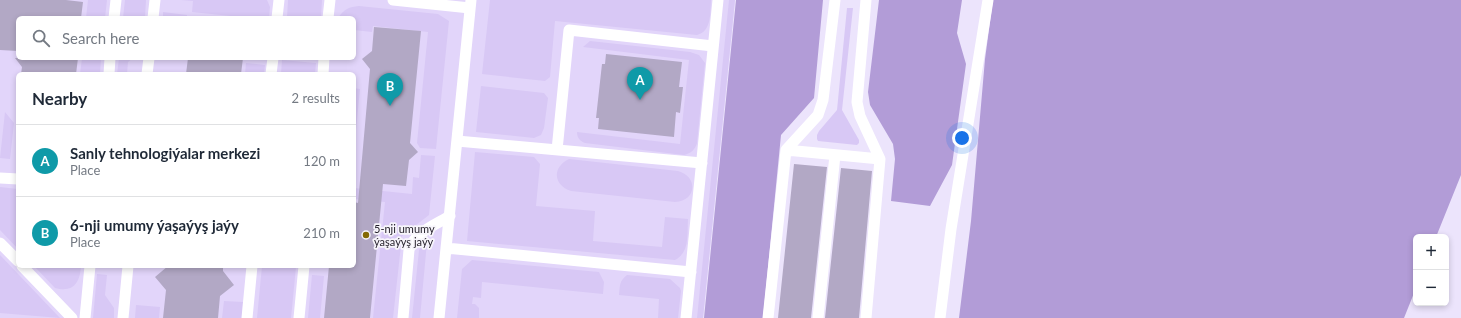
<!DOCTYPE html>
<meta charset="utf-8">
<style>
body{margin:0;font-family:Lato,sans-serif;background:#f2f2f3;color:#1f2937}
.controls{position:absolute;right:12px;bottom:12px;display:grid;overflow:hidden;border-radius:6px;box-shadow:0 2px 6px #0003}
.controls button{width:36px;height:36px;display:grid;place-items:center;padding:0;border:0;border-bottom:1px solid #e0e1e3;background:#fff;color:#1f2937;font:20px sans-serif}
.you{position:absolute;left:962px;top:138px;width:14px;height:14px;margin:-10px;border:3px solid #fff;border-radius:50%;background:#1a73e8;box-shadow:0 0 0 6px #1a73e833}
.badge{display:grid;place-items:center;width:26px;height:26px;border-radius:50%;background:#846903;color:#fff;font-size:13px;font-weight:700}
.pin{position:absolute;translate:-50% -33px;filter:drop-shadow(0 1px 2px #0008)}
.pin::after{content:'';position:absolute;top:21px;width:14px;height:12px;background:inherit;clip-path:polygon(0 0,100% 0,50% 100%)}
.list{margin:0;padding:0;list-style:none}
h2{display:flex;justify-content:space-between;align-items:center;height:52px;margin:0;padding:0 16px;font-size:17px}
h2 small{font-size:13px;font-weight:400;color:#747a83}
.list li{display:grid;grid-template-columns:26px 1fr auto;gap:12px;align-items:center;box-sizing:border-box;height:72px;padding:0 16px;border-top:1px solid #e0e1e3}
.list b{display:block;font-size:15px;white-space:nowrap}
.list p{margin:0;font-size:13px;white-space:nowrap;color:#747a83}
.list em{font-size:13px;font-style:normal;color:#747a83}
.icon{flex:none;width:22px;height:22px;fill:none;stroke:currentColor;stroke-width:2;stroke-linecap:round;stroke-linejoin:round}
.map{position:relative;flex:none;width:1461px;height:318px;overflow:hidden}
.search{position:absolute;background:#fff;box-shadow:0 2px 6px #0003;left:16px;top:16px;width:340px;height:44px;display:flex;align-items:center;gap:10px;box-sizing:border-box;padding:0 14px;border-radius:6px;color:#747a83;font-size:15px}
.panel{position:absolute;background:#fff;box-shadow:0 2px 6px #0003;left:16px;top:72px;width:340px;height:196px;border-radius:6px}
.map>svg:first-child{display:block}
</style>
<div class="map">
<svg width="1461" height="318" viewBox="0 0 1461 318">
<rect width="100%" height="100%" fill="#ece4fc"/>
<path fill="#e2d5fa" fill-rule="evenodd" d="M0,0h735l-32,318h-703zM18,18h336v40h-336zM18,74h336v192h-336z"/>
<path fill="#d8c8f5" d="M88,0h19l-2,18h-19z
M125,0h21l-1,18h-22z
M181,0h86l3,7 -1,11h-19l-58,-6 1,-11z
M288,0h34l-1,18h-34z
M490,0h221c-1,13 1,31 -14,35l-142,-14 -5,56 -5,4 -63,-7z
M729,0h6l-32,318h-6z
M359,6l79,8 11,7 -13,128 -16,-1 -3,-5 11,-111 -55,-6 -1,6 -18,-2v-12h-16c6,-9 11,-11 21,-12z
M847,8h6l-11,102 17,30v3l-2,2 -39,-4 -1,-2v-4l2,-4 18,-21z
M163,12l24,3v3h-24z
M590,41l100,11 9,3 6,8 -8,80c-2,7 -6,10 -13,12l-99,-12c-5,-2 -8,-5 -8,-11l103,12 9,-84 -106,-13z
M82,58h19l-1,16h-20z
M119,58h14l-5,4 -1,12h-10z
M282,60l34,3 -1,11h-34z
M246,63l19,2 -1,9h-19z
M481,86l63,7 4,5 -4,30 -3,7 -7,3 -58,-6z
M354,88l6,1 -6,61z
M5,112l9,11 -4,36 -10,-1z
M475,152l59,5 6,7 -4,42 59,5 -2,30 69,6 3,-30 23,2c-1,16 2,33 -13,41l-208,-19z
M421,155l14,1 -6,59 -27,21 -9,82h-20l12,-116 -31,-3v-11l58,6 1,-17 6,1z
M569,159l109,12c21,6 18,30 -3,31l-104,-11c-18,-6 -19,-24 -2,-32z
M0,187l18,2v60l-18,-19z
M427,242l-7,76h-8l7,-68 5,-7z
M0,255l60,63 -60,-5z
M472,260l127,12 5,10 -1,12 -121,-12 -1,16 -8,-1 -1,7h3l4,4v10h-22l5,-49z
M34,266h47c-1,16 -7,27 -26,22z
M262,266l34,1 -5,51h-34z
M97,274l10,1 -2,20 9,13v10h-21z
M312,275l12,1 -4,42h-12z
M627,275l43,4 10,9 1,3 -3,27h-20l1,-19 -40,-4c1,-9 0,-14 8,-20z
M224,301l19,1 -1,16h-20z
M136,305l24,2 -1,11h-24z"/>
<path fill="#b29cd7" d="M736,0h87l-9,98 -33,37 -18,183h-59z
M879,0h83l-5,33 9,31 -14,101 -22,41 -39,-5 4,-42 -2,-15 -23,-39 -2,-13z
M993,0h468v175l-25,62h-20v51l-12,30h-445l12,-97 14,-162z"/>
<path fill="#b2a8c5" d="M0,0h66l17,2 -2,16h-63v33l-18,-1z
M374,27l47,4 -11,112 8,9 -9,8 -3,26 -23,-2 -13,134h-46l5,-52h25v-64l4,1 12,-134 -8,-10 10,-8z
M606,54l76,8 -3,25h4l-3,26 -4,-1 -2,25 -76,-8 1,-11h-3l6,-54h3z
M15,58h63l-2,16h-55l1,-7z
M188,58h55l-2,16h-55z
M794,164l33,3 -16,151h-33z
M841,168l31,3 -13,147h-34z
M168,266h55v5l11,14 -14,11 -2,22h-55l3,-28 -11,-13z"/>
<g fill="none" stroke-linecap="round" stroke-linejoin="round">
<path stroke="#fff" stroke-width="11" d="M393,0l77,8
M835,0l-12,100 -5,15 -32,35 94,9 -20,-43 -3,-14 9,-102
M114,18l2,-18
M153,18l2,-18
M277,18l2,-18
M328,18l2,-18
M109,74l1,-16
M147,74l2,-16
M271,74l2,-16
M323,74l1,-16
M457,141l245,22
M557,150l12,-120 144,16
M0,178l18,1
M0,243l18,18
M446,248l245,24
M22,266l50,52
M85,318l5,-52
M123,318l5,-52
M247,318l5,-52
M299,318l5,-52
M403,318l6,-68c5,-17 26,-25 41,-34
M439,318l32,-318
M686,318l32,-318
M768,318l18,-168
M818,318l17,-163
M866,318l14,-159
M940,318l11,-89 37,-229"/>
</g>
<circle fill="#846903" stroke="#f7f5fb" stroke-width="1.5" cx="366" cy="235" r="4"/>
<g text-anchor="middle" stroke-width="3.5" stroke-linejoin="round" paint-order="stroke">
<g font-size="11" fill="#201c27" stroke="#f7f5fb" text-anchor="start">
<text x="374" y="233">5-nji umumy<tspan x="374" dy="13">ýaşaýyş jaýy</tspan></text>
</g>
</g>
</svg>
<div class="controls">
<button>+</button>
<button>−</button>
</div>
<div class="you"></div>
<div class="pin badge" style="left:640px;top:100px;background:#0f9aa8">A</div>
<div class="pin badge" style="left:390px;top:106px;background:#0f9aa8">B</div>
<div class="search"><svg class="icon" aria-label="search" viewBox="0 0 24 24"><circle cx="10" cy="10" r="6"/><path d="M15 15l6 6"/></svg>Search here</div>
<section class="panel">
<h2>Nearby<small>2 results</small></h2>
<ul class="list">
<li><span class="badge" style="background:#0f9aa8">A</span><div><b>Sanly tehnologiýalar merkezi</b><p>Place</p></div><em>120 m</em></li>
<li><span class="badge" style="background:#0f9aa8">B</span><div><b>6-nji umumy ýaşaýyş jaýy</b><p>Place</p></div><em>210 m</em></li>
</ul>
</section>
</div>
